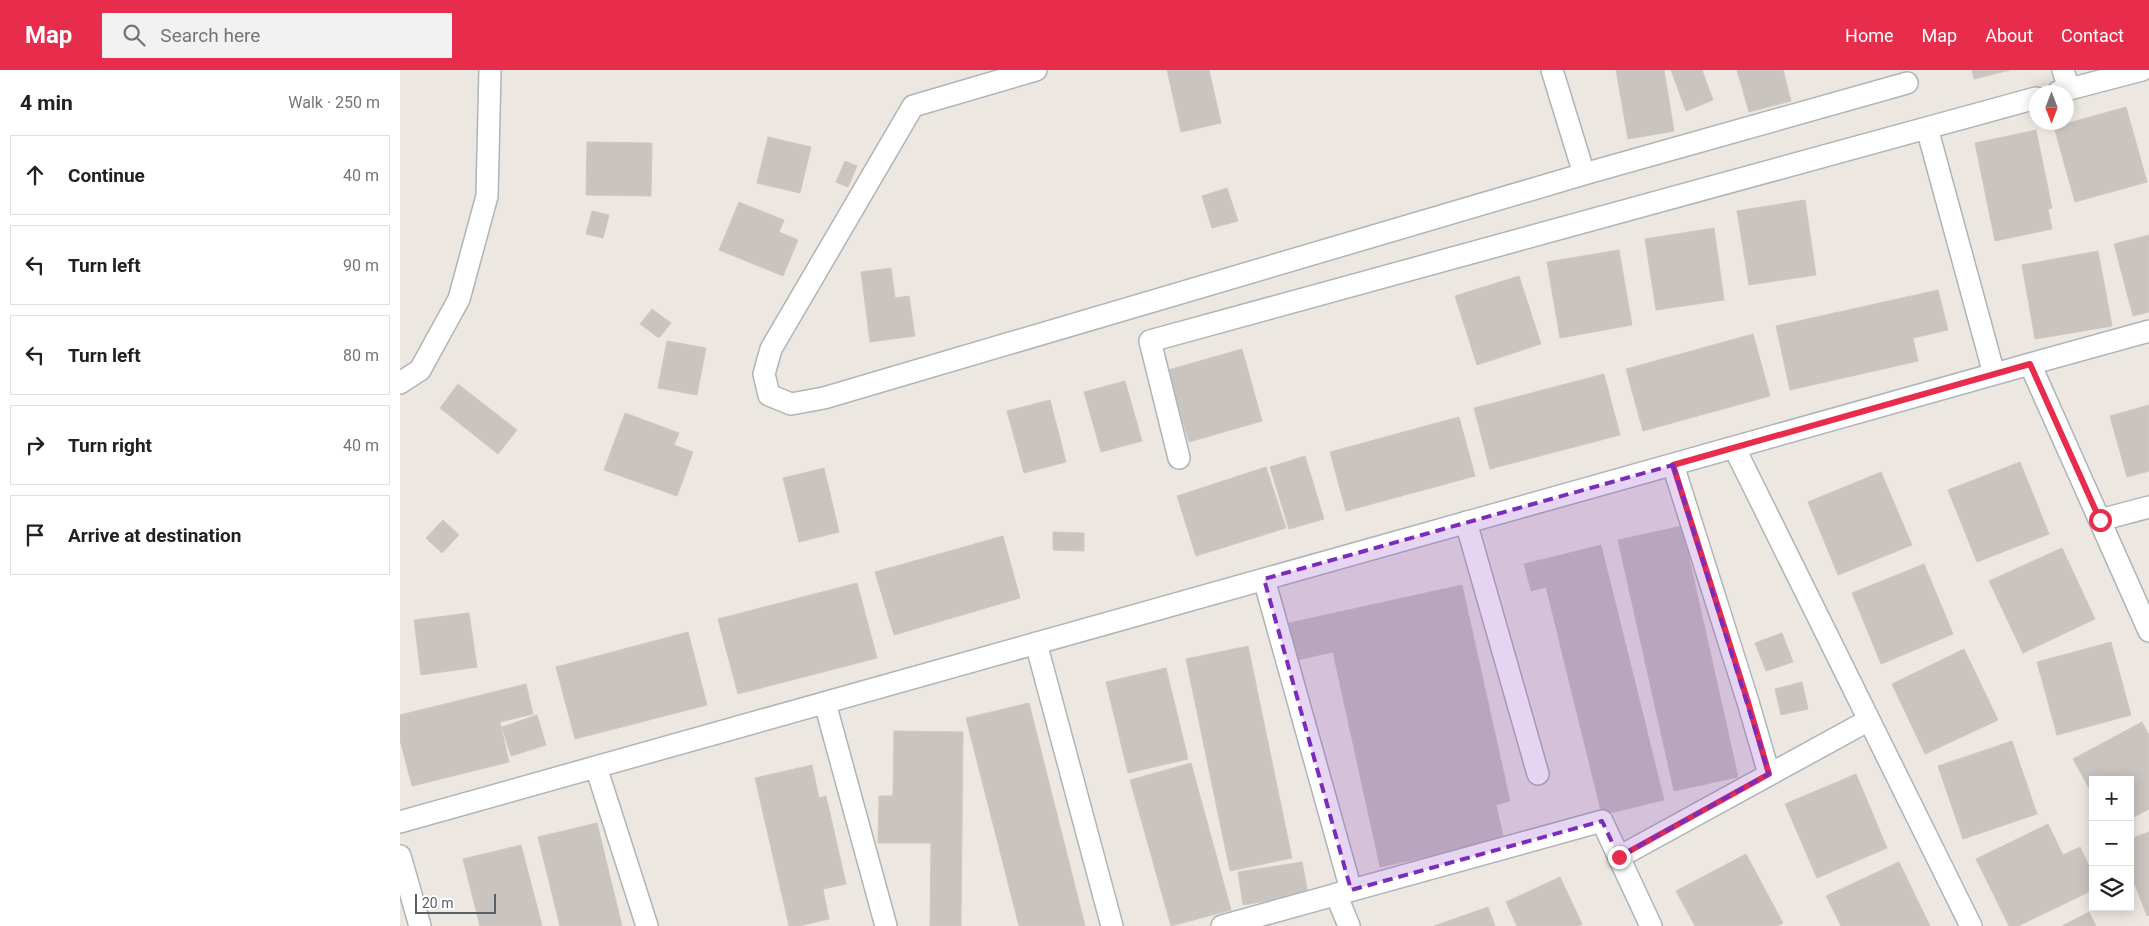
<!DOCTYPE html>
<meta charset="utf-8">
<style>
body{margin:0;font-family:Roboto,sans-serif;background:#f2f2f2;color:#202124}
.controls{position:absolute;right:15px;bottom:15px;display:grid;overflow:hidden;border-radius:0px;box-shadow:0 2px 12px #0003}
.controls button{width:45px;height:45px;display:grid;place-items:center;padding:0;border:0;border-bottom:1px solid #e0e0e0;background:#fff;color:#202124;font:25px sans-serif}
.compass{position:absolute;left:1629px;top:15px;width:45px;height:45px;border-radius:50%;background:#fff;box-shadow:0 2px 12px #0003;rotate:180deg}
.scale{position:absolute;left:15px;bottom:12px;width:81px;box-sizing:border-box;padding-left:5px;border:2px solid #595f62;border-top:0;font-size:14px;line-height:18px;white-space:nowrap;color:#595f62;-webkit-text-stroke:4px #fff;paint-order:stroke}
.stop{position:absolute;width:15px;height:15px;margin:-11px;border:4px solid #e72c4c;border-radius:50%;background:#fff}
.stop.end{background:#e72c4c;border-color:#fff;box-shadow:0 1px 5px #0008}
.list{margin:0;padding:0;list-style:none}
h2{display:flex;justify-content:space-between;align-items:center;height:65px;margin:0;padding:0 20px;font-size:21px}
h2 small{font-size:16px;font-weight:400;color:#757577}
.list li{display:grid;grid-template-columns:32px 1fr auto;gap:15px;align-items:center;box-sizing:border-box;height:80px;margin:0 10px 10px;padding:0 10px;border:1px solid #e0e0e0;border-radius:0px}
.list b{display:block;font-size:19px;white-space:nowrap}
.list em{font-size:16px;font-style:normal;color:#757577}
.icon{flex:none;width:28px;height:28px;fill:none;stroke:currentColor;stroke-width:2;stroke-linecap:round;stroke-linejoin:round}
.map{position:relative;flex:none;width:1749px;height:856px;overflow:hidden}
header{display:flex;align-items:center;gap:30px;box-sizing:border-box;height:70px;padding:0 25px;background:#e72c4c;color:#fff}
header strong{font-size:24px}
nav{display:flex;gap:28px;margin-inline-start:auto;font-size:18px}
.search{width:350px;height:45px;background:#f2f2f2;display:flex;align-items:center;gap:12px;box-sizing:border-box;padding:0 18px;border-radius:0px;color:#757577;font-size:19px}
main{display:flex}
aside{flex:1;background:#fff}
.map>svg:first-child{display:block}
</style>
<header>
<strong>Map</strong>
<div class="search"><svg class="icon" aria-label="search" viewBox="0 0 24 24"><circle cx="10" cy="10" r="6"/><path d="M15 15l6 6"/></svg>Search here</div>
<nav><a>Home</a><a>Map</a><a>About</a><a>Contact</a></nav>
</header>
<main>
<aside>
<h2>4 min<small>Walk · 250 m</small></h2>
<ul class="list">
<li><svg class="icon" aria-label="ahead" viewBox="0 0 24 24"><path d="M12 20V5M6 11l6-6 6 6"/></svg><div><b>Continue</b></div><em>40 m</em></li>
<li><svg class="icon" aria-label="left" viewBox="0 0 24 24"><path d="M17 20v-9H6M10 6l-5 5 5 5"/></svg><div><b>Turn left</b></div><em>90 m</em></li>
<li><svg class="icon" aria-label="left" viewBox="0 0 24 24"><path d="M17 20v-9H6M10 6l-5 5 5 5"/></svg><div><b>Turn left</b></div><em>80 m</em></li>
<li><svg class="icon" aria-label="right" viewBox="0 0 24 24"><path d="M7 20v-9h11M14 6l5 5-5 5"/></svg><div><b>Turn right</b></div><em>40 m</em></li>
<li><svg class="icon" aria-label="arrive" viewBox="0 0 24 24"><path d="M6 21V4h12l-3 4 3 4H6"/></svg><div><b>Arrive at destination</b></div></li>
</ul>
</aside>
<div class="map">
<svg width="1749" height="856" viewBox="0 0 1749 856">
<rect width="100%" height="100%" fill="#ece7e1"/>
<path fill="#c9c4c0" stroke="#d1c7bf" d="M767,0h42l12,53 -40,9z
M1216,0h48l10,61 -46,8z
M1271,0h31l11,30 -27,11z
M1337,0h46l8,31 -42,11z
M1572,0h38l-36,9z
M1726,37l21,75 -72,20 -21,-75z
M1636,60l16,78 -4,1 4,20 -57,12 -20,-98z
M368,67l43,10 -11,46 -43,-10z
M187,72l65,1 -1,53 -65,-1z
M445,91l12,5 -9,21 -12,-5z
M827,118l11,33 -26,7 -10,-32z
M1405,130l11,75 -67,10 -12,-74z
M339,132l45,18 -5,12 19,8 -15,36 -64,-26z
M192,141l17,4 -6,23 -17,-4z
M1314,158l10,72 -68,10 -11,-71z
M1749,165v77l-16,4 -19,-72z
M1219,180l13,75 -72,13 -13,-76z
M1698,181l14,75 -77,13 -13,-74z
M491,198l4,30 14,-2 6,40 -45,6 -9,-70z
M1119,206l22,68 -64,21 -22,-69z
M1538,220l10,40 -35,8 5,23 -128,29 -14,-64z
M252,239l19,14 -12,15 -19,-14z
M1353,264l17,62 -127,35 -17,-62z
M267,271l39,7 -9,47 -39,-7z
M842,279l20,72 -73,21 -21,-72z
M1204,304l16,61 -130,34 -16,-61z
M725,311l17,60 -41,11 -17,-60z
M58,314l59,46 -19,24 -58,-46z
M650,330l16,62 -42,11 -17,-62z
M1749,335v66l-22,6 -17,-61z
M225,343l54,20 -5,12 19,7 -16,44 -73,-26z
M1059,347l16,59 -129,35 -16,-59z
M905,386l19,63 -35,10 -19,-62z
M1620,392l29,72 -72,28 -29,-72z
M866,397l20,61 -90,28 -19,-60z
M424,398l15,64 -40,10 -16,-64z
M1481,402l31,73 -74,30 -30,-73z
M43,450l16,15 -17,18 -16,-15z
M1282,456l56,251 -64,14 -56,-251z
M653,462l31,1v18l-31,-1z
M603,466l17,62 -126,37 -19,-63z
M1201,475l63,255 -62,15 -56,-228 -15,4 -7,-27z
M1662,478l33,71 -72,34 -34,-72z
M1524,494l29,70 -72,30 -29,-71z
M457,513l20,75 -139,36 -20,-75z
M1062,515l48,216 -14,4 8,35 -124,27 -47,-215 -36,8 -8,-37z
M69,543l8,54 -56,8 -7,-55z
M288,562l19,73 -132,34 -19,-72z
M1382,563l11,29 -27,9 -11,-28z
M1711,572l20,73 -74,20 -20,-73z
M848,576l44,212 -62,13 -44,-212z
M1564,579l34,71 -73,34 -33,-70z
M766,598l22,91 -60,14 -22,-91z
M1402,612l6,27 -27,6 -6,-26z
M126,614l7,30 -33,8 9,40 -97,24 -12,-46v-25z
M629,633l56,223h-66l-53,-208z
M137,645l9,30 -35,11 -9,-29z
M1742,652l7,13v74l-19,10v-39h-37v15l-20,-36z
M494,661l69,1 -2,194h-31l1,-83h-53l1,-47h14z
M1612,671l25,73 -74,25 -25,-73z
M791,693l40,147 -60,16 -41,-146z
M412,695l7,33 7,-2 20,88 -23,5 6,30 -30,7h-10l-34,-148z
M1456,704l31,74 -70,30 -32,-74z
M197,753l25,103h-62l-22,-89z
M1648,754l15,31 17,-8 13,27v16l-75,36h-9l-33,-67z
M1749,762v83l-2,1 -17,-44v-33z
M121,775l21,81h-62l-17,-67z
M1346,784l37,69 -6,3h-82l-19,-35z
M902,792l6,32 -65,11 -5,-33z
M1499,792l31,64h-89l-15,-30z
M1160,807l22,47 -4,2h-61l-11,-24z
M1088,837l7,19h-61z
M1689,842l7,14h-34z"/>
<g fill="none" stroke-linecap="round" stroke-linejoin="round">
<g stroke="#afb4b7" stroke-width="24">
<path id="street" d="M636,0l-123,36 -142,243 -7,25 5,21 22,9 33,-6 760,-224 -32,-104
M1663,0l6,19
M1658,22l84,-22
M1527,58l67,246
M1184,104l323,-91
M1749,261l-119,33 119,267
M0,313l20,-13 39,-71 28,-103 3,-126
M1334,377l237,479
M779,388l-29,-117 886,-243
M1273,395l75,237 21,72
M1700,450l49,-13
M1066,452l72,252
M864,509l87,311
M636,573l76,283
M425,633l61,223
M196,697l51,159
M0,752l1630,-458
M0,786l20,70
M1219,787l250,-137
M936,824l13,32
M822,856l380,-105 49,105"/>
</g>
<use href="#street" stroke="#fff" stroke-width="21"/>
</g>
<g fill="none" stroke-linecap="round" stroke-linejoin="round">
<path stroke="#e72c4c" stroke-width="6" d="M1219,787l150,-83 -21,-72 -75,-237 357,-101 70,156"/>
</g>
<path fill="#7b2cbf" fill-opacity="0.2" stroke="#7b2cbf" stroke-width="4" stroke-dasharray="10 6" stroke-linejoin="round" d="M1273,395l96,309 -150,83 -17,-36 -251,69 -87,-311z"/>
</svg>
<div class="controls">
<button>+</button>
<button>−</button>
<button><svg class="icon" aria-label="layers" viewBox="0 0 24 24"><path d="M12 4l9 5-9 5-9-5zM3 14l9 5 9-5"/></svg></button>
</div>
<svg class="compass" viewBox="-18 -18 36 36"><path d="M0-13l5 13h-10z" fill="#e53935"/><path d="M0 13l5-13h-10z" fill="#757577"/></svg>
<div class="scale">20 m</div>
<div class="stop" style="left:1700px;top:450px"></div>
<div class="stop end" style="left:1219px;top:787px"></div>
</div>
</main>
